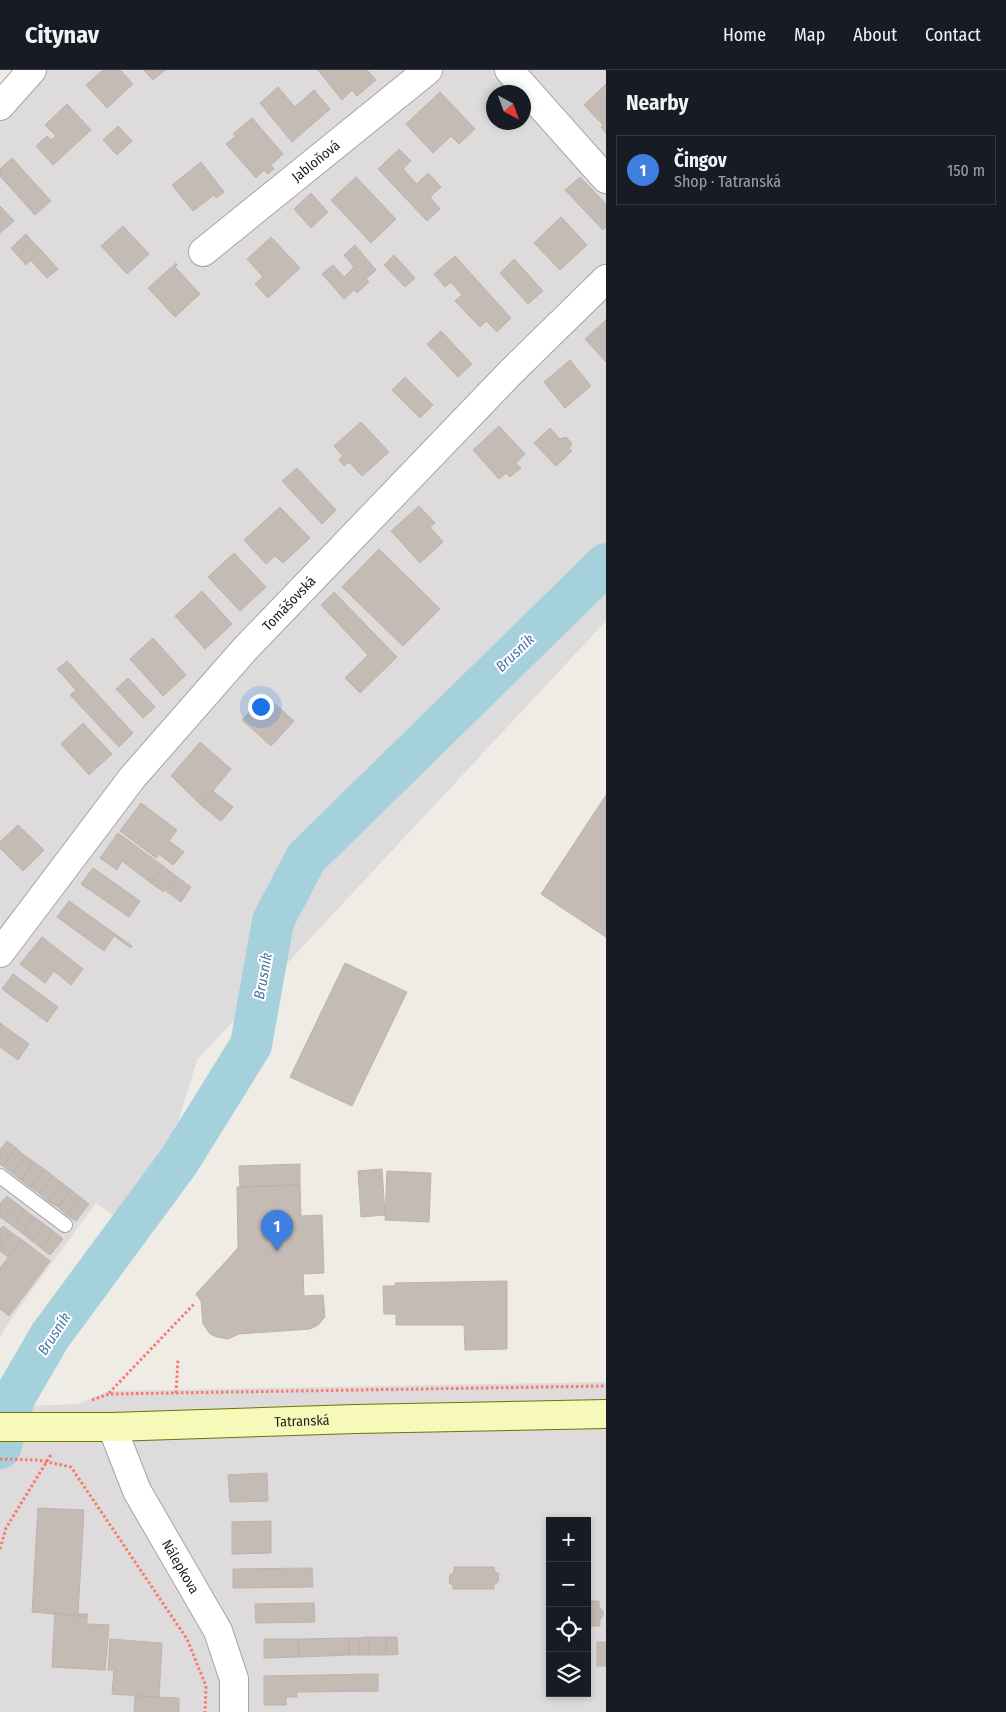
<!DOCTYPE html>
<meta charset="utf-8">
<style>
body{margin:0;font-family:"Fira Sans Condensed",sans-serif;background:#20242c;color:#f1f3f6}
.controls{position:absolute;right:15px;bottom:15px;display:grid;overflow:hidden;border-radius:0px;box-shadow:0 2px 8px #0003}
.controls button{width:45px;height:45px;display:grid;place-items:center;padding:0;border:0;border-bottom:1px solid #363941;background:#171b24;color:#f1f3f6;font:25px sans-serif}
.compass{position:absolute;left:486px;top:15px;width:45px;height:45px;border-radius:50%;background:#171b24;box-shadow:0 2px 8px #0003;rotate:139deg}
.you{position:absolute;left:260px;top:636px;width:18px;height:18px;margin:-12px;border:4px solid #fff;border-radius:50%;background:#1a73e8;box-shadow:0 0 0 8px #1a73e833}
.badge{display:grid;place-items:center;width:32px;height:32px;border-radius:50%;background:#e08689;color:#fff;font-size:16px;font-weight:700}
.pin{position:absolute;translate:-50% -41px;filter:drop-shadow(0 1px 2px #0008)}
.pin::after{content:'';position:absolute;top:26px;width:18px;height:15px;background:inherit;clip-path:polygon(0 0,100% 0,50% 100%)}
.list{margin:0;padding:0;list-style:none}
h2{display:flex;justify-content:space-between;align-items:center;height:65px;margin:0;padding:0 20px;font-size:21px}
h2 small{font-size:16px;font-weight:400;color:#9ea1a6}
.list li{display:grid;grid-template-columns:32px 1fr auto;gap:15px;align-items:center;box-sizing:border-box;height:70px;margin:0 10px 10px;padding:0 10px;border:1px solid #363941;border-radius:0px}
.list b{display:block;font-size:19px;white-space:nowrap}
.list p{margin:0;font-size:16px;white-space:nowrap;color:#9ea1a6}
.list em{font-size:16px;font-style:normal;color:#9ea1a6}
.icon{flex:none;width:28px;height:28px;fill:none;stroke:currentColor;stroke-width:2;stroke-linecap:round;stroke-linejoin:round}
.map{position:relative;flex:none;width:606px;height:1642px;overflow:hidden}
header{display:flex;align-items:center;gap:30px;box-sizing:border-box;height:70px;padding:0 25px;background:#171b24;border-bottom:1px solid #363941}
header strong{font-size:24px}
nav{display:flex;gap:28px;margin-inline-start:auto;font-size:18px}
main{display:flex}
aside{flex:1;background:#171b24}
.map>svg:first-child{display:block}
</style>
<header>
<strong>Citynav</strong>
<nav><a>Home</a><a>Map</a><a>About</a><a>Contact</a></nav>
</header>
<main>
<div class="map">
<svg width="606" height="1642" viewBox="0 0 606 1642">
<rect width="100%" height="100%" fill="#efece5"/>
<path fill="#dddbdb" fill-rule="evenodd" d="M17,0h589v551l-409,439 -25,82 -55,76 -21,-15 -85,116 -11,18v-1247zM493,22h31v30h-31z
M606,1312v330h-606v-305l79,-3 29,-13zM550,1451h37v172h-37z"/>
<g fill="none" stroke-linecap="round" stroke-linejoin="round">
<path stroke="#a5d1dd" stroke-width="42" d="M0,1378l14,-50 36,-62 129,-175 72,-116 22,-124 33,-63 300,-294"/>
</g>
<path fill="#c4bbb4" stroke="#c1b2a7" d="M103,0h17l13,14 -26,24 -21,-23z
M144,0h21l-12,10z
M318,0h49l9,10 -19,16 -5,-6 -10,10z
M606,14v49l-5,-6 2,-2 -19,-20z
M278,17l17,20 19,-17 16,19 -38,33 -32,-39z
M440,22l35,37 -16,15 -8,-8 -18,17 -27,-29z
M67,34l24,26 -38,35 -17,-19 11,-10 4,4 5,-4 -11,-11z
M252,48l31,36 -12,11 3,4 -6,5 -4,-4 -8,8 -30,-34 10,-8 -3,-2z
M118,56l14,15 -15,14 -14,-15z
M399,79l12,12 -8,8 14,15 11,-11 13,14 -11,10 10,12 -13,12 -49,-52z
M12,88l39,43 -16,14 -35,-39v-7z
M201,92l23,30 -8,6 -2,-3 -21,16 -21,-26z
M356,107l40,42 -25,24 -40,-43z
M580,107l26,27v23l-3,3 -38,-40z
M311,123l17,19 -17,16 -17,-19z
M0,136l14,15 -14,12z
M561,147l26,28 -27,25 -26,-27z
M123,156l26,28 -22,20 -26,-28z
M26,164l7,8 -15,14 -7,-8z
M271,167l29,31 -32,30 -13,-14 8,-7 -16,-18z
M33,172l8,8 -15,15 -8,-9z
M355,175l21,25 -10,9 3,3 -12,11 -3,-3 -10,9 -22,-25 11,-9 11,12 10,-10 -10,-12z
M41,180l17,19 -11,9 -17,-18z
M394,185l21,23 -10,9 -21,-22z
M455,186l56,62 -14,14 -11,-11 -6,6 -25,-26 7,-6 -11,-13 -6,5 -11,-13z
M514,189l29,32 -15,13 -28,-31z
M176,193l1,2 -2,2 25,27 -25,23 -27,-29z
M606,250v42l-21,-23z
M441,261l31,33 -14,13 -31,-33z
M570,290l21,26 -26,22 -21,-26z
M405,307l28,28 -13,13 -28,-28z
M361,352l28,30 -27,24 -13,-14 -5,4 -5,-6 4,-4 -9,-10z
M499,356l26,28 -9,9 5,5 -11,9 -4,-4 -7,6 -26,-29z
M550,358l10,11 6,-2 6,6 -3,5 3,3 -16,15 -22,-23z
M297,398l39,42 -14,14 -40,-43z
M419,436l16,17 -5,4 13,15 -23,21 -29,-32z
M280,437l30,31 -27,25 -8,-7 -9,8 -22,-24z
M379,479l61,60 -37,37 -61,-59z
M234,483l32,34 -26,24 -32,-34z
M202,521l30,33 -27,25 -30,-33z
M334,522l63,65 -37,36 -15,-15 23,-23 -47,-50z
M153,568l33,37 -23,21 -33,-37z
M67,591l66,72 -14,14 -49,-52 6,-5 -19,-21z
M128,608l27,29 -12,11 -27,-29z
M265,625l29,26 -23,25 -29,-26z
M83,653l29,31 -23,21 -28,-31z
M200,672l31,27 -30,36 -30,-29z
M213,721l20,16 -12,14 -20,-16z
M606,725v142l-65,-43z
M141,733l36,27 -8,11 15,11 -11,13 -14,-11 -3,4 -36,-27z
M18,755l26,25 -21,21 -23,-23v-6z
M118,763l45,33 -12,17 -29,-22 -5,9 -17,-12z
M163,796l13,10 -12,16 -13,-9z
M93,798l47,33 -11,16 -48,-33z
M176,806l15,11 -10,15 -15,-11z
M69,831l63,45 -1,2 -17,-12 -10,15 -47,-34z
M42,867l41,32 -12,16 -17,-14 -9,12 -25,-19z
M345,893l62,29 -55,114 -62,-29z
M13,904l45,33 -11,15 -45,-33z
M0,953l29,21 -11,16 -18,-13z
M7,1071l9,7 -13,18 -3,-2v-14z
M16,1078l9,8 -13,17 -9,-7z
M25,1086l9,6 -13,18 -9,-7z
M34,1092l10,7 -14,18 -9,-7z
M300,1094v21l-60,2 -1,-21z
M44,1099l9,7 -14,17 -9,-6z
M382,1099l3,46 -24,2 -3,-46z
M387,1101l44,2 -2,49 -44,-2z
M53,1106l9,7 -14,18 -9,-8z
M62,1113l9,7 -13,17 -10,-6z
M300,1115l1,31 21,-1 2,58 -21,1 1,22 19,-1 2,22 -7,8 -8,4 -71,5 -11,5 -11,-2 -7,-3 -7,-10 -2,-23 -5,-7 42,-46 -1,-61z
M71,1120l9,7 -13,18 -9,-8z
M7,1126l9,7 -13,16 -3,-2v-13z
M80,1127l9,7 -13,17 -9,-6z
M16,1133l9,7 -12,16 -10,-7z
M25,1140l9,7 -12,16 -9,-7z
M34,1147l10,7 -12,17 -10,-8z
M44,1154l9,7 -12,17 -9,-7z
M3,1156l9,7 -12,15v-19z
M53,1161l10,8 -13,16 -9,-7z
M12,1163l10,7 -14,17 -8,-6v-3z
M22,1170l28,21 -41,55 -9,-7v-41z
M507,1211v68l-42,1 -1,-25h-68v-11h-12l-1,-28h12v-3z
M267,1403l1,28 -38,1 -2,-27z
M38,1438l46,2 -6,104h10l-1,3 -55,-5z
M271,1451v32l-39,1v-32z
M454,1497h40v4l5,3 -1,8 -4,3v4h-41v-4l-4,-2 1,-8 4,-3z
M312,1498l1,19 -80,1v-19z
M587,1531h12v6l4,4v5l-3,3v7h-13z
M314,1533l1,19 -59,1 -1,-19z
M55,1543l32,4v7l22,1 -4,45 -53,-3z
M368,1567h18v18h-17z
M368,1567l1,18h-10v-17z
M386,1567h11l1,17 -12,1z
M349,1568h10v17h-10z
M349,1568v17l-50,2 -1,-18z
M110,1569l52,4 -3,54 -47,-3 2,-24h-6z
M264,1569h34l1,18 -35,1z
M597,1572h9v24h-9z
M378,1604v17l-81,1v5h-11v8h-22v-29z
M135,1626l44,2v14h-45z"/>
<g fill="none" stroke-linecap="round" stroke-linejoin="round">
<g stroke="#a5a5a5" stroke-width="16">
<path id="lane" d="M0,1106l65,49"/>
</g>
<g stroke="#a5a5a5" stroke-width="30">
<g id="street">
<path d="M509,0l97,109"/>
<path d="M0,36l32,-36"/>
<path id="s1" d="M203,182l225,-182"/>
<path id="s2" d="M0,883l132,-175 113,-129 266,-277 95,-93"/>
<path id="s3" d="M112,1357l25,64 81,140 16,48v33"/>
</g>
</g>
<g stroke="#6b7605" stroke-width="30">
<g id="secondary">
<path id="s4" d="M0,1357h112l243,-8 251,-5"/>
</g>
</g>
<path stroke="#f9796c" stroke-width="3" stroke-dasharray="2.5 2.5" stroke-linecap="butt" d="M109,1323l86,-90
M176,1323l2,-33
M92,1330l17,-6 497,-8
M0,1389l38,1 33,7 116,172 19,47 -1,26
M0,1479l6,-21 46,-75"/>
<use href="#lane" stroke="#fff" stroke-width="14"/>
<use href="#street" stroke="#fff" stroke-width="28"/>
<use href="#secondary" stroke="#f7f9b9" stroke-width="28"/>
</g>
<g text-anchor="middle" stroke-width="4" stroke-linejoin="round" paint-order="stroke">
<g font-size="14" fill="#1e1e1e" stroke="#fff">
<text dy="5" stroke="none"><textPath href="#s1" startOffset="145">Jabloňová</textPath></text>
<text dy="5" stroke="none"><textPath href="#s2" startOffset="454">Tomášovská</textPath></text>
<text dy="5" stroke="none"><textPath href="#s4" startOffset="302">Tatranská</textPath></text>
<text dy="5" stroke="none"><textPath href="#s3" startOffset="156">Nálepkova</textPath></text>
</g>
<g font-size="15" font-style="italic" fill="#4879a6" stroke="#fff">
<text transform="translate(515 583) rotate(-44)" y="5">Brusník</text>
<text transform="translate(263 906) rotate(-80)" y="5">Brusník</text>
<text transform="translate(54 1264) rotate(-57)" y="5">Brusník</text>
</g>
</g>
</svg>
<div class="controls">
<button>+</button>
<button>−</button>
<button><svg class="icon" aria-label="locate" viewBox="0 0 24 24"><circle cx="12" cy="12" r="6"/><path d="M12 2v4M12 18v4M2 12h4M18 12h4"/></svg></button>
<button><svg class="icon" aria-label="layers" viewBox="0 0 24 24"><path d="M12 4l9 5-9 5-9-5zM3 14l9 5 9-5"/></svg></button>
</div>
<svg class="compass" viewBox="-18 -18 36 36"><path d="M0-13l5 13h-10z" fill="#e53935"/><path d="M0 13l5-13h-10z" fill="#9ea1a6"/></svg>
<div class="you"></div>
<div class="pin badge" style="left:277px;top:1181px;background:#3f7fe0">1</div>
</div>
<aside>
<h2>Nearby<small></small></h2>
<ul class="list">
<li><span class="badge" style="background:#3f7fe0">1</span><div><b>Čingov</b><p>Shop · Tatranská</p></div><em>150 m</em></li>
</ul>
</aside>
</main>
